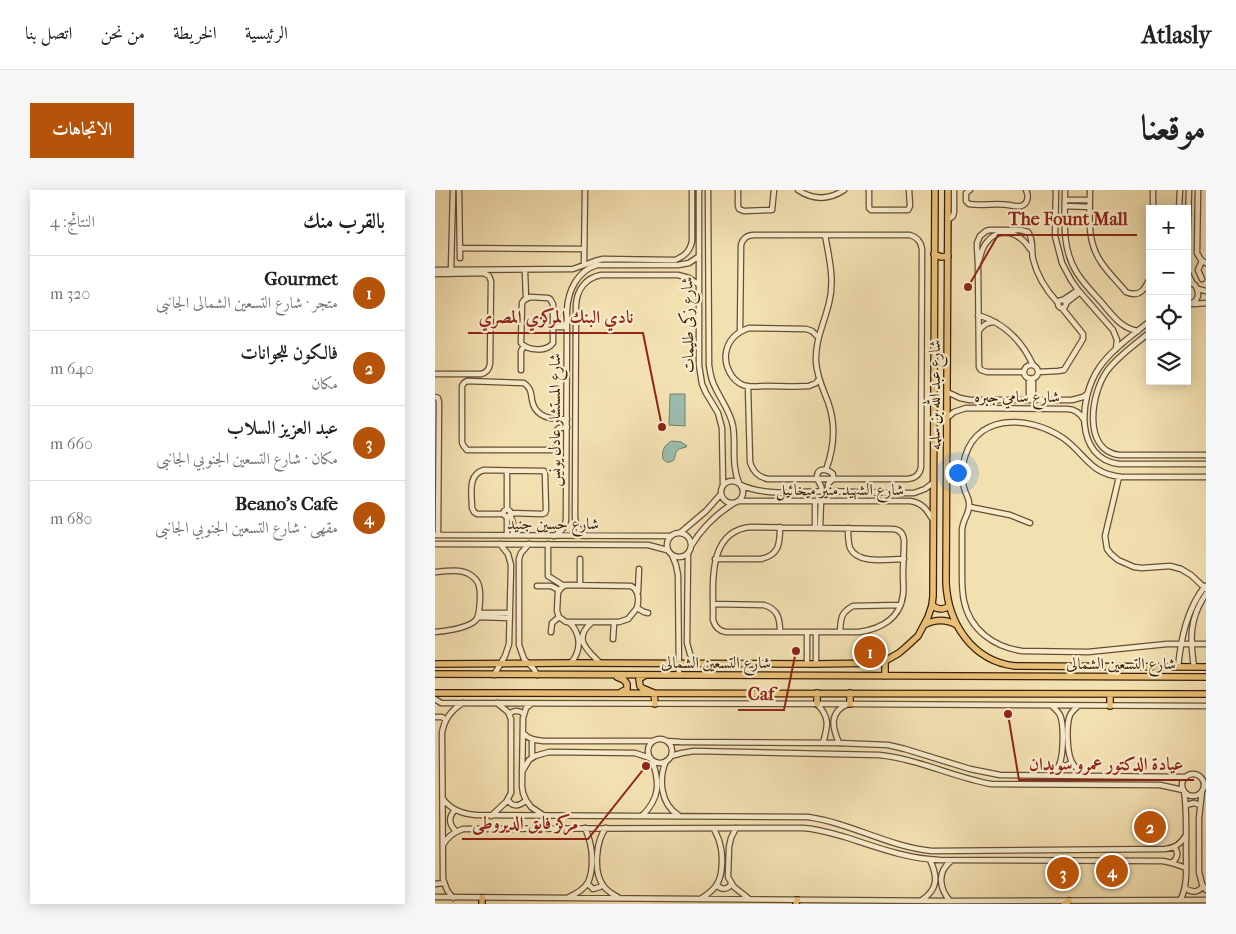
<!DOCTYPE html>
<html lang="ar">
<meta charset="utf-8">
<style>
body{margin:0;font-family:"IM FELL French Canon",Amiri,serif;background:#f6f6f6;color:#222;direction:rtl}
.controls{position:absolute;right:15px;top:15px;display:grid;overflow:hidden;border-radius:0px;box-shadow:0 2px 12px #0003}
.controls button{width:45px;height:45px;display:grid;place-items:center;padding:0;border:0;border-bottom:1px solid #e0e0e0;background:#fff;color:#222;font:25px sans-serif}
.you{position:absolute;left:522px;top:282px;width:18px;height:18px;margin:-12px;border:4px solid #fff;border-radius:50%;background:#1a73e8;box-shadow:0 0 0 8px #1a73e833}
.badge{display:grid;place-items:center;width:32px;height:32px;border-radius:50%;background:#b45309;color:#fff;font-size:16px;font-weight:700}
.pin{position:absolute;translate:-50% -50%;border:2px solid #fff;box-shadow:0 1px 5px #0006}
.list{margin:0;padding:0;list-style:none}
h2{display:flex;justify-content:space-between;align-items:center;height:65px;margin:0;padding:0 20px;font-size:21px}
h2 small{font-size:16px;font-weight:400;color:#767676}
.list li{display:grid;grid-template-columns:32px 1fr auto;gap:15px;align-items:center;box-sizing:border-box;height:75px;padding:0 20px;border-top:1px solid #e0e0e0}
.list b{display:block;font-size:19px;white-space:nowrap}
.list p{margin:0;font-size:16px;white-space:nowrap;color:#767676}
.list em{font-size:16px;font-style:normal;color:#767676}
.icon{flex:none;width:28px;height:28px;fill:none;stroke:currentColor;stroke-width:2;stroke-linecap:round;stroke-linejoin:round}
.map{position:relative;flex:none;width:771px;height:714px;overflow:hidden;direction:ltr;border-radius:0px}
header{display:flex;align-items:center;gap:30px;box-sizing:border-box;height:70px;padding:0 25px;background:#fff;border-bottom:1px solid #e0e0e0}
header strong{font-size:24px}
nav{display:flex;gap:28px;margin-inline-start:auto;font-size:18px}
.intro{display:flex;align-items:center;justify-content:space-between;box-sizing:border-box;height:120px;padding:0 30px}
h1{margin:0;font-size:35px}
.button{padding:12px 22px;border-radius:0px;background:#b45309;color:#fff;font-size:18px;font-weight:700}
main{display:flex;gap:30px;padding:0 30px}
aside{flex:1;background:#fff;border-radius:0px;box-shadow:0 2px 12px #0003}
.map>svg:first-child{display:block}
</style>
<header>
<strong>Atlasly</strong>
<nav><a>الرئيسية</a><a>الخريطة</a><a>من نحن</a><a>اتصل بنا</a></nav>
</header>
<div class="intro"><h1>موقعنا</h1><a class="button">الاتجاهات</a></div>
<main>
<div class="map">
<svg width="771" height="714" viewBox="0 0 771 714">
<rect width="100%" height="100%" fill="#f3e0b1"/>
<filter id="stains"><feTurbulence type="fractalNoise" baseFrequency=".004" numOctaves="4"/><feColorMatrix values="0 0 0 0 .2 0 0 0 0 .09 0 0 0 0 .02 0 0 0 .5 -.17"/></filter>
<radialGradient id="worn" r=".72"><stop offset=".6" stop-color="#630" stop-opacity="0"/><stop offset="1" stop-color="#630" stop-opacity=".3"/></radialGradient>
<path fill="#9bbdaf" stroke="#737e6d" d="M235,204h15v32l-16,-1z
M237,251l9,1 6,4 -1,1 -7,2 -3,3 -2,8c-4,3 -8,3 -11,-1 -2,-8 2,-15 9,-18z"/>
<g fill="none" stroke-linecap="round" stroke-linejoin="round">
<g stroke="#664f34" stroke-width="7">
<path id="minor" d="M24,0l1,68
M264,0v175l3,19 4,9 12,20 4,15 1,57
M273,0l1,175c1,7 2,15 6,22 6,13 15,24 18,39 3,19 -2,39 6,57
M303,0v16l1,3 5,2 28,-1 2,-20
M363,0c15,10 31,10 46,0
M434,0v18l2,2h37l2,-4 -1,-16
M535,0l-4,3v8l3,3c13,2 27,-1 40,1 4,1 8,2 12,1 7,-2 8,-10 5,-16
M621,0l-1,46 7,27 9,17 7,10 35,40 4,10 -1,9
M630,0c0,28 -4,58 12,83 7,11 17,21 25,30 11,13 19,25 36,28
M655,0c0,25 -4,50 11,72 7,11 17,20 25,30 14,6 19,-3 24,-14
M763,0l-1,63 4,7 5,3
M630,10h25
M630,16l25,1
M718,19v-19
M744,19l1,-19
M513,30l5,-4 1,-4v-22
M390,45c4,22 10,46 4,68 -5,21 -14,37 -13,59 1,15 7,27 12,40 8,22 6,46 -2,68
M25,58l124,1
M752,64l2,-64
M544,71c2,-7 3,-14 8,-19 8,-11 23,-12 33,-4 5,3 8,8 11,12
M149,75l1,-75
M0,80l138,-1 22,-8 8,-2 72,1c10,-4 15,-9 17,-19v-51
M16,80l2,-80
M752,80l2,6 3,6
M90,82l1,26
M0,84l49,-1 5,3 2,5 -1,83c-1,6 -4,9 -9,10h-46
M767,89l-4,-9 4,-9
M752,91l8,4c6,9 3,18 -8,20
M763,99l8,2
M95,107l18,1 2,1 3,5v39c-6,9 -25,8 -32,0l1,-40 2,-3z
M623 114a4 4 0 1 1 8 0a4 4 0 1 1-8 0Z
M628,110l15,-10
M631,113l14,-11
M759,114l12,-1
M543,125c26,8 44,26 55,50
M118,129h14
M715,131c-17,14 -39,29 -51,47 -20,29 -25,90 20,96h87
M118,137h14
M544,141c4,-7 9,-9 16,-9
M305,142l1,-87c2,-7 6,-10 13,-10h156c7,2 11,7 12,14l-1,218c-1,7 -5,11 -13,12h-140c-10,-2 -15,-7 -18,-17l-2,-76
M715,142c-14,12 -32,24 -43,39 -16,22 -25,79 12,84h87
M383,147l-6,-6 -6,-2 -57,-1c-12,4 -21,12 -23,25 -2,12 5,27 17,32 7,3 16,1 24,1 14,0 28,1 42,0l7,-3 3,-4
M589 182a7 7 0 1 1 14 0a7 7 0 1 1-14 0Z
M86,180v-19l3,-5
M589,182h-37l-6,-2 -2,-3 -1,-103 -1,-17v-4l3,-7 6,-5 4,-1h30l8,2c6,8 3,18 5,27 4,17 13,31 25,44
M603,182l20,-1 6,-1 19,-31v-5l-21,-26
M512,202l13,6 10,2h102l11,-3 4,-3
M0,207l3,1 1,4 -1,133
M594,210v-22
M598,210v-22
M513,227l6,-5 12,-4 101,1c8,0 13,4 17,11
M132,229c-15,1 -32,-1 -35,-19 -1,-7 -1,-12 -8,-17l-57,-2 -3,2 -2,3v56l1,3 4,5h87l2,-3 1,-17 2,-2 8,-1
M684,287l-14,59 2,13 4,5 7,6 16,7 8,1 28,-2 11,3 10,6 15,14
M771,287h-84c-33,-3 -36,-23 -59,-39 -36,-24 -91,-25 -100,27 -2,8 -1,18 2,26 2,5 5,9 4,15 0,9 -7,14 -7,25 0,14 0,28 0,43 0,9 0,18 2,27 6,29 30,46 58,50l66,1 79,-8h39
M286 302a11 11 0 1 1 22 0a11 11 0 1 1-22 0Z
M306,295c25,12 61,6 88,6 28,1 57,2 85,2l11,-4 9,-7
M387,301c0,-8 -6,-10 -5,-15 1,-10 12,-6 16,-2v5l-5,5v7
M303,311h172c13,2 17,9 23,19
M535,317l40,8 20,8
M68.5 323a3.5 3.5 0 1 1 7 0a3.5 3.5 0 1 1-7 0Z
M72,320v-39
M68,324h-26l-3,-2 -2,-4c0,-13 -5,-34 12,-38l60,1 1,3 1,36 -1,3 -3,1 -32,-1
M75,324l3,9v12
M316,337l141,2c7,0 11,4 12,11 0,12 -1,24 -1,35 0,7 1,14 0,20 -3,24 -23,34 -44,37h-133c-7,-1 -11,-5 -13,-12 1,-32 -8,-89 38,-93z
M380,338v-27
M385,338l1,-27
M413,338c0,7 0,14 2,20 8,17 38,11 54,11
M232 355a12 12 0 1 1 24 0a12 12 0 1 1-24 0Z
M245,343l26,-22 15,-17
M0,345l236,1
M72,345v-18
M119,346c7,-4 11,-8 12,-16l1,-210c1,-19 10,-39 30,-45h81l11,-2 9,-6
M151,346c-7,-5 -10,-10 -11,-18l1,-213c1,-16 10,-27 25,-30h77l11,3 9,6
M0,354l213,1 19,5
M94,354l-8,9 -2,6v86l5,14 10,10 3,6
M113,354v32l16,10
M256,356c11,-18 25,-32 43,-43
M253,364l-1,89 3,11 6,10
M237,365l4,10 2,10 1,100
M280,369h46c18,-4 19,-15 19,-32
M0,382c11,-1 25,-3 34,2 5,3 9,7 10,12 2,7 1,29 -3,34 -8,8 -30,11 -41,12
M131,395l65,1c8,4 8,14 6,22l-9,11 -9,3h-53l-7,-5 -2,-6 1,-19 4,-5z
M145,395v-26
M102,396h14l8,4
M203,402l1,-23
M279,414l50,1c14,4 16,14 16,27
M202,418l7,4 4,1
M44,423h31
M43,427l32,1
M134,432c12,11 13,28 2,41
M156,433c-18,16 -4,27 9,40
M116,442l1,-9 7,-6
M372,442v32
M381,442v32
M405,442c1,-13 0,-19 13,-26l47,-1
M178,449l1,-16
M743,477c3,-29 9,-58 27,-81
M759,477c-4,-27 -5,-49 12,-73
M59,485l11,-19 4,-12 2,-79 -3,-11 -8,-10
M0,509l6,4 409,1 356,2
M96,514l-5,4 -3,10 -1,68 1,7 3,7 5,7 12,8
M382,514c13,13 11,22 6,39
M643,516c-3,3 -6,5 -8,9 -4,10 -3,35 1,45 2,6 8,11 13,16
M74,524c5,-4 10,-4 15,0
M0,527h7l4,3
M88,543c5,6 12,7 20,8h109
M213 561a12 12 0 1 1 24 0a12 12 0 1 1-24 0Z
M232,551l14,1 158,1 49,2 17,4 65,20 30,6 186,2
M404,553c-7,-16 -10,-31 9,-39
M236,566l11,-3 12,-2 185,4c39,4 74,22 112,29l169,1 23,5
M97,568v-18
M231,571c-8,19 -5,43 12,54
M625,574l6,2 6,-4
M87,582l7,-12 6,-4 14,-4 86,1 15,5
M614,584c3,-2 7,-4 9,-7 6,-9 6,-43 2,-52 -2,-4 -5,-6 -8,-9
M747 595a11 11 0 1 1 22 0a11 11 0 1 1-22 0Z
M767,601l-3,27v54l3,12 4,6
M8,609c8,11 19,15 33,16l332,2c43,6 81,30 124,34l233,-2c10,-1 16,-5 21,-14
M73,610c5,8 12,6 18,0
M751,615l8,-2 6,2
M20,620c-7,7 -6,15 1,21
M56,626l15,-14 5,-9v-74l-3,-7 -11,-9
M207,626c18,-18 18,-33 10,-56
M171,638c-10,12 -13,44 -3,57 3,6 10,9 16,13
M301,638l-5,10 -2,9 -1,30 6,10 14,11
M8,655c4,-8 11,-13 20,-16l340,-1c15,1 28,5 42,9 31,10 62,22 95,23l223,1 9,2 14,5
M737,673c6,-5 7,-11 2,-16
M0,694l9,-1
M153,694l5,5 7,-2 2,-2
M282,695c4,5 11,5 14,-1
M750,698c7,5 13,5 18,-2
M0,707l515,4 256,-1
M134,707c20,-9 23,-18 23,-38 0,-12 -2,-20 -7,-31
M18,708l-6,-8 -4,-11 -1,-146c2,-13 9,-23 21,-30
M267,708c6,-4 12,-8 15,-14 6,-9 6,-30 3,-40 -1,-6 -4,-10 -6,-15
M746,709c7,-15 5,-33 5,-50 0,-19 1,-39 -2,-58
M487,710c16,-11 16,-23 8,-40
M515,711c-11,-13 -13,-29 1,-40"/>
</g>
<g stroke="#371f0a" stroke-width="8">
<path id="major" d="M513,0l-2,393c2,40 26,78 69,83l191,1
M499,64l7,3 7,-1
M497,415c5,5 12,5 17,1
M489,435c11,-6 22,-6 33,0
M450,471v15
M0,474l136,-1 245,1 62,-1 7,-2 14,-8 7,-6 12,-11 10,-19 4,-12 1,-9 2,-406
M0,484l771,3
M209,486l-5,3 1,7 2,2 12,5 1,11
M182,487l7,3 3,4v5l-6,3
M0,503l771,1
M382,503v11
M415,503v11
M675,504v12
M47,714v-6
M361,714l1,-4
M629,714l5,-3"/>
</g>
<use href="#minor" stroke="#f7ebcc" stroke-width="4.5"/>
<use href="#major" stroke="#eac078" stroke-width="5.5"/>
</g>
<g text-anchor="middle" stroke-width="4.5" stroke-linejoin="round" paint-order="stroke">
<g font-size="16" fill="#371f0a" stroke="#f7ebcc">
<text transform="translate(252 135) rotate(-91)" y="6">شارع زكى طليمات</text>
<text transform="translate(499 205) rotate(-90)" y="6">شارع عبد الله بن سلمه</text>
<text x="582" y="212">شارع سامي جبره</text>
<text transform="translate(119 230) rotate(-90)" y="6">شارع المستشار عادل يونس</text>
<text x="405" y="305">شارع الشهيد منير ميخائيل</text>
<text x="118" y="339">شارع حسين جنيد</text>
<text x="281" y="478">شارع التسعين الشمالى</text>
<text x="686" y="479">شارع التسعين الشمالى</text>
</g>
</g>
<path fill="none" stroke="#8f2418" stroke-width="2" d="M533 97L563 45H702M227 237L208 143H33M361 461L349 520H303M573 524L584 590H759M211 576L153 649H27"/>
<g fill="#8f2418" stroke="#f7ebcc" stroke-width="2">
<circle cx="533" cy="97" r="5"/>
<circle cx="227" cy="237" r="5"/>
<circle cx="361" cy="461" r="5"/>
<circle cx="573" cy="524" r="5"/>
<circle cx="211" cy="576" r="5"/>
</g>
<g font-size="18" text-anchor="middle" font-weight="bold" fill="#8f2418" stroke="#f7ebcc" stroke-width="4.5" stroke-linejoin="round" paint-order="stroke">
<text x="633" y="35">The Fount Mall</text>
<text x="121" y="133">نادي البنك المركزي المصري</text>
<text x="326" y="510">Caf</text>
<text x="671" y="580">عيادة الدكتور عمرو سويدان</text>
<text x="90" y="639">مركز فايق الديروطى</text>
</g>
<rect width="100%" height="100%" filter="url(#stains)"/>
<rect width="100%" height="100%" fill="url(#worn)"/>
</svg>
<div class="controls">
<button>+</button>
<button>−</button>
<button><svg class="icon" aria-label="locate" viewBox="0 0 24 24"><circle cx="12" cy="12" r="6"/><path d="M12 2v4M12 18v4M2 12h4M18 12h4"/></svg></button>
<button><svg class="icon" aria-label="layers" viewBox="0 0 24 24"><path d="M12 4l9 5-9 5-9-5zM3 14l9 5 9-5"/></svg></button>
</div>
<div class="you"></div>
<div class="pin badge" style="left:435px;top:462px">1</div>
<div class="pin badge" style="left:715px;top:637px">2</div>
<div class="pin badge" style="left:628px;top:683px">3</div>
<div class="pin badge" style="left:677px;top:681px">4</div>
</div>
<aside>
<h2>بالقرب منك<small>النتائج: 4</small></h2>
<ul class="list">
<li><span class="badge">1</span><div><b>Gourmet</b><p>متجر · شارع التسعين الشمالى الجانبى</p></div><em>320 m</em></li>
<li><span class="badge">2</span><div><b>فالكون للجوانات</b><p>مكان</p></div><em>640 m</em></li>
<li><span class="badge">3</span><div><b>عبد العزيز السلاب</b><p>مكان · شارع التسعين الجنوبي الجانبى</p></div><em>660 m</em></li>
<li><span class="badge">4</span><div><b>Beano's Cafe</b><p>مقهى · شارع التسعين الجنوبي الجانبى</p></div><em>680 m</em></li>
</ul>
</aside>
</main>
